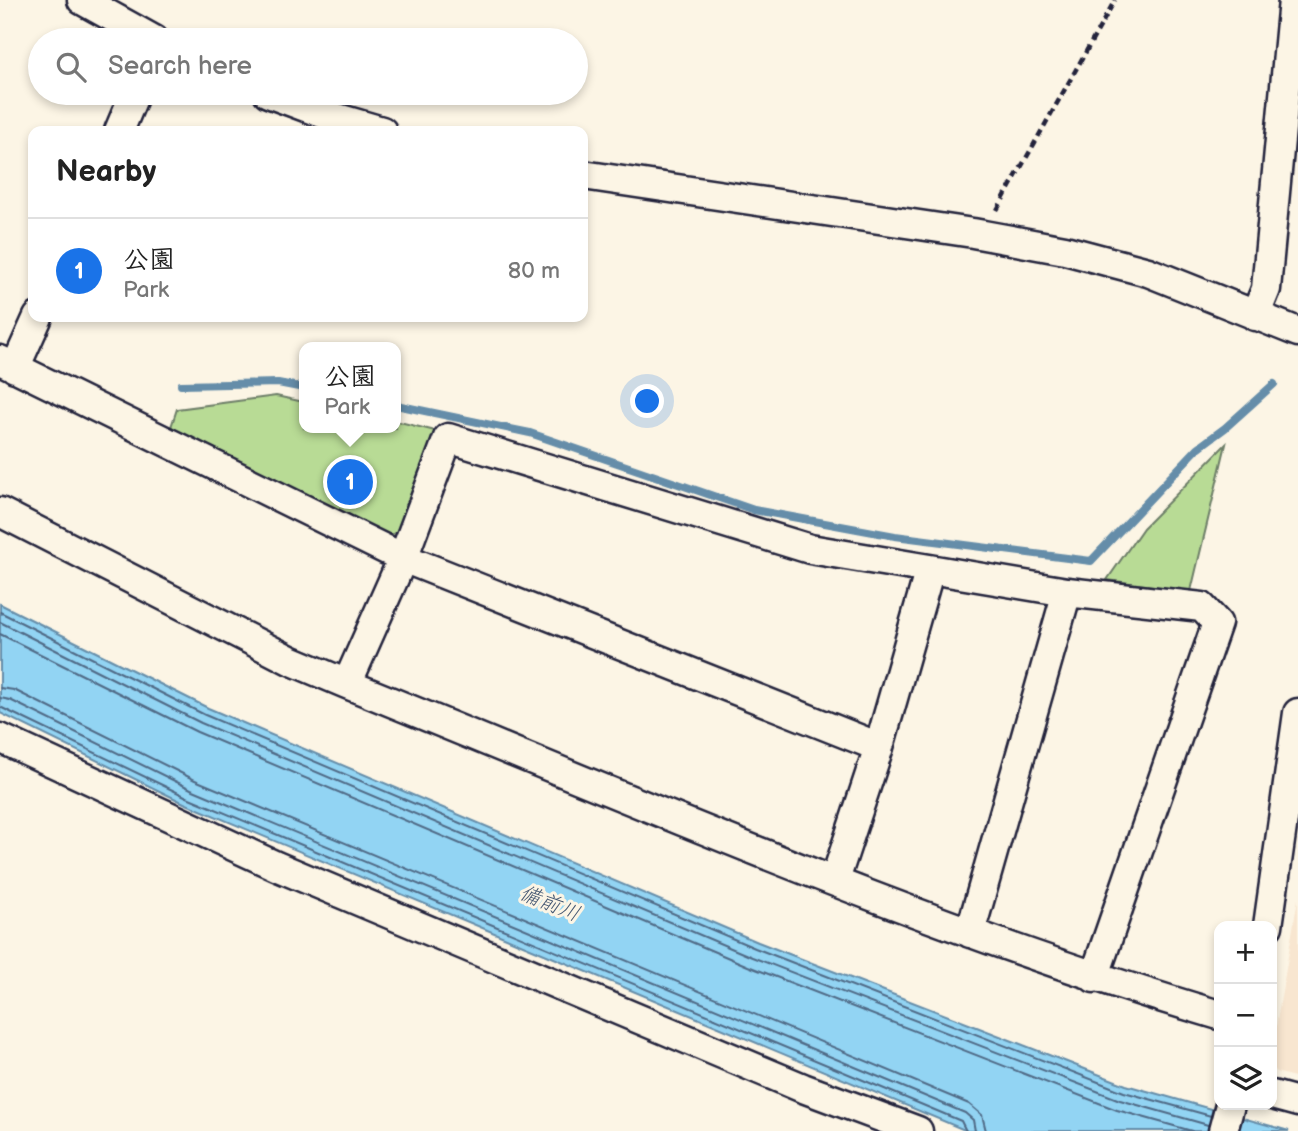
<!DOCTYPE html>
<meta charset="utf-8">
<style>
body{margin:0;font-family:"Balsamiq Sans","Klee One",sans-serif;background:#f2f2f2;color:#222}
.controls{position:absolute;right:21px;bottom:21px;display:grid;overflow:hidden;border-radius:14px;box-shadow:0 4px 10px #0003}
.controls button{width:63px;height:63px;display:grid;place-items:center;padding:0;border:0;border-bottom:2px solid #e0e0e0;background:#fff;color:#222;font:35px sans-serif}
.you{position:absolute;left:648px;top:402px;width:24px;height:24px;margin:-18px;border:5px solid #fff;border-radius:50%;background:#1a73e8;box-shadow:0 0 0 10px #1a73e833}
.badge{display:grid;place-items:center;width:46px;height:46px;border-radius:50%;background:#1a73e8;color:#fff;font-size:23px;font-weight:700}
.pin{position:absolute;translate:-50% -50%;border:4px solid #fff;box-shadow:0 2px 7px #0006}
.popup{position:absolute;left:299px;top:342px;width:102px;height:91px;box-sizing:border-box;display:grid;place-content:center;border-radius:14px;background:#fff;filter:drop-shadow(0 2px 5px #0005);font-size:23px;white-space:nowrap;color:#767676}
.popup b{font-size:26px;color:#222}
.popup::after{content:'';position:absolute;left:50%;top:100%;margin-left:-14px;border:14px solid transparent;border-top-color:#fff}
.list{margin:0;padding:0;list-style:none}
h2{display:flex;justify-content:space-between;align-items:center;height:91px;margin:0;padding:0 28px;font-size:30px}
h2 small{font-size:23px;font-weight:400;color:#767676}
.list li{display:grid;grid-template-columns:46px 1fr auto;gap:21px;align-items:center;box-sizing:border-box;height:105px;padding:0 28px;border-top:2px solid #e0e0e0}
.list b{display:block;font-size:26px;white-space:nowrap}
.list p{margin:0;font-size:23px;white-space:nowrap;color:#767676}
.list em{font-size:23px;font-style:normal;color:#767676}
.icon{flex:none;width:38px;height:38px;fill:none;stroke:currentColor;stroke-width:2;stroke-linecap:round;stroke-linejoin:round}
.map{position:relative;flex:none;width:1298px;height:1131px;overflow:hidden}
.search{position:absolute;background:#fff;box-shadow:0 4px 10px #0003;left:28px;top:28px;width:560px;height:77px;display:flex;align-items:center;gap:18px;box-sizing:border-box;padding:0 24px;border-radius:38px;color:#767676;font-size:26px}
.panel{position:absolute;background:#fff;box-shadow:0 4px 10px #0003;left:28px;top:126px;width:560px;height:196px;border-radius:14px}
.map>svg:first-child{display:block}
</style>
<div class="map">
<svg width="1298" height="1131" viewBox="0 0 1298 1131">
<rect width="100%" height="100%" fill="#fcf5e5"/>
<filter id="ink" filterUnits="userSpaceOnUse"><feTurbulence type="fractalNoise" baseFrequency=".0143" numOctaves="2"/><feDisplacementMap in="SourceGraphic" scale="14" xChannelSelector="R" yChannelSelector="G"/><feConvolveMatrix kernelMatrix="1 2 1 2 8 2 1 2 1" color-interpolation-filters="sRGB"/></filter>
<g filter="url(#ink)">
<path fill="#f8e6d0" d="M1298,899v179l-22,-6 -4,-5v-17z"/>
<path fill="#b8db95" stroke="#6d7e68" stroke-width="2" d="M276,396l28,6v26h92v-7l47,12 -42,99 -13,3 -218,-105 7,-21z
M1226,444l-35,147 -84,-11 36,-52z"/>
<path fill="#92d4f3" stroke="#658da9" stroke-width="2" d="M0,604l208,104 550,234 368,143 163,46h-322l-783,-328 -184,-90z"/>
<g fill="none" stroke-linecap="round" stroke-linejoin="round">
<path stroke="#4f6985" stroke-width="2" d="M0,612l205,103 550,233 369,144 87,24
M0,622l201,101 551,234 368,143 88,25
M0,634l197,98 551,234 369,144 75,21
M0,688l14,2 181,90 774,324 13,11 4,16
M0,698l10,2 181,89 774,324 8,7 2,11
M0,707l187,90 774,324 5,10"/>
<path stroke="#658da9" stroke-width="8" d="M181,385l97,-2 26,5
M396,405l134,28 224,77 141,26 196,25 107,-113 27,-20 49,-44"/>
<g stroke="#22223b" stroke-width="33">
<path id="minor" d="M82,0l72,40
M268,93l59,22 55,16
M119,131l16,-38
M583,175l390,58 92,17 83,22 150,60
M1255,316l11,-27 27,-289
M0,360l403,198 476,189
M15,368l23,-51
M0,512l290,148 57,24c288,116 574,243 872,331
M347,684l56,-126 45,-120 362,111 257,43 135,15 15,16 -123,355
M0,738l276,128 527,222 115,43
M835,880l44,-133 51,-178
M1268,926l30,-213
M970,933l97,-341
M1272,1095l26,7
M1223,1131l7,-26"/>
</g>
<path stroke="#22223b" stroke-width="4.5" stroke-dasharray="7 5" stroke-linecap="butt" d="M997,210l118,-210"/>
<use href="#minor" stroke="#fcf5e5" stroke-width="28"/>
</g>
</g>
<g text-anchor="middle" stroke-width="6" stroke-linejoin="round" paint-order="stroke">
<g font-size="21" font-style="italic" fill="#445772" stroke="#fcf5e5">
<text transform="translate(550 903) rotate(22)" y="7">備前川</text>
</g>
</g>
</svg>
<div class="controls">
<button>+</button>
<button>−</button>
<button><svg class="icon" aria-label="layers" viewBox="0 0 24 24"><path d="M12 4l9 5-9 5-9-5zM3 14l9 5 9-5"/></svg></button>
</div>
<div class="you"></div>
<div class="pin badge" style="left:350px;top:482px">1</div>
<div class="popup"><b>公園</b>Park</div>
<div class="search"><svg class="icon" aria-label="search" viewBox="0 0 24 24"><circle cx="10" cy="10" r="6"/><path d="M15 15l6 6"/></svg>Search here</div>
<section class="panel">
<h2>Nearby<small></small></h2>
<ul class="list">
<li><span class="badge">1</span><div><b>公園</b><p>Park</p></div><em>80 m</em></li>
</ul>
</section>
</div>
